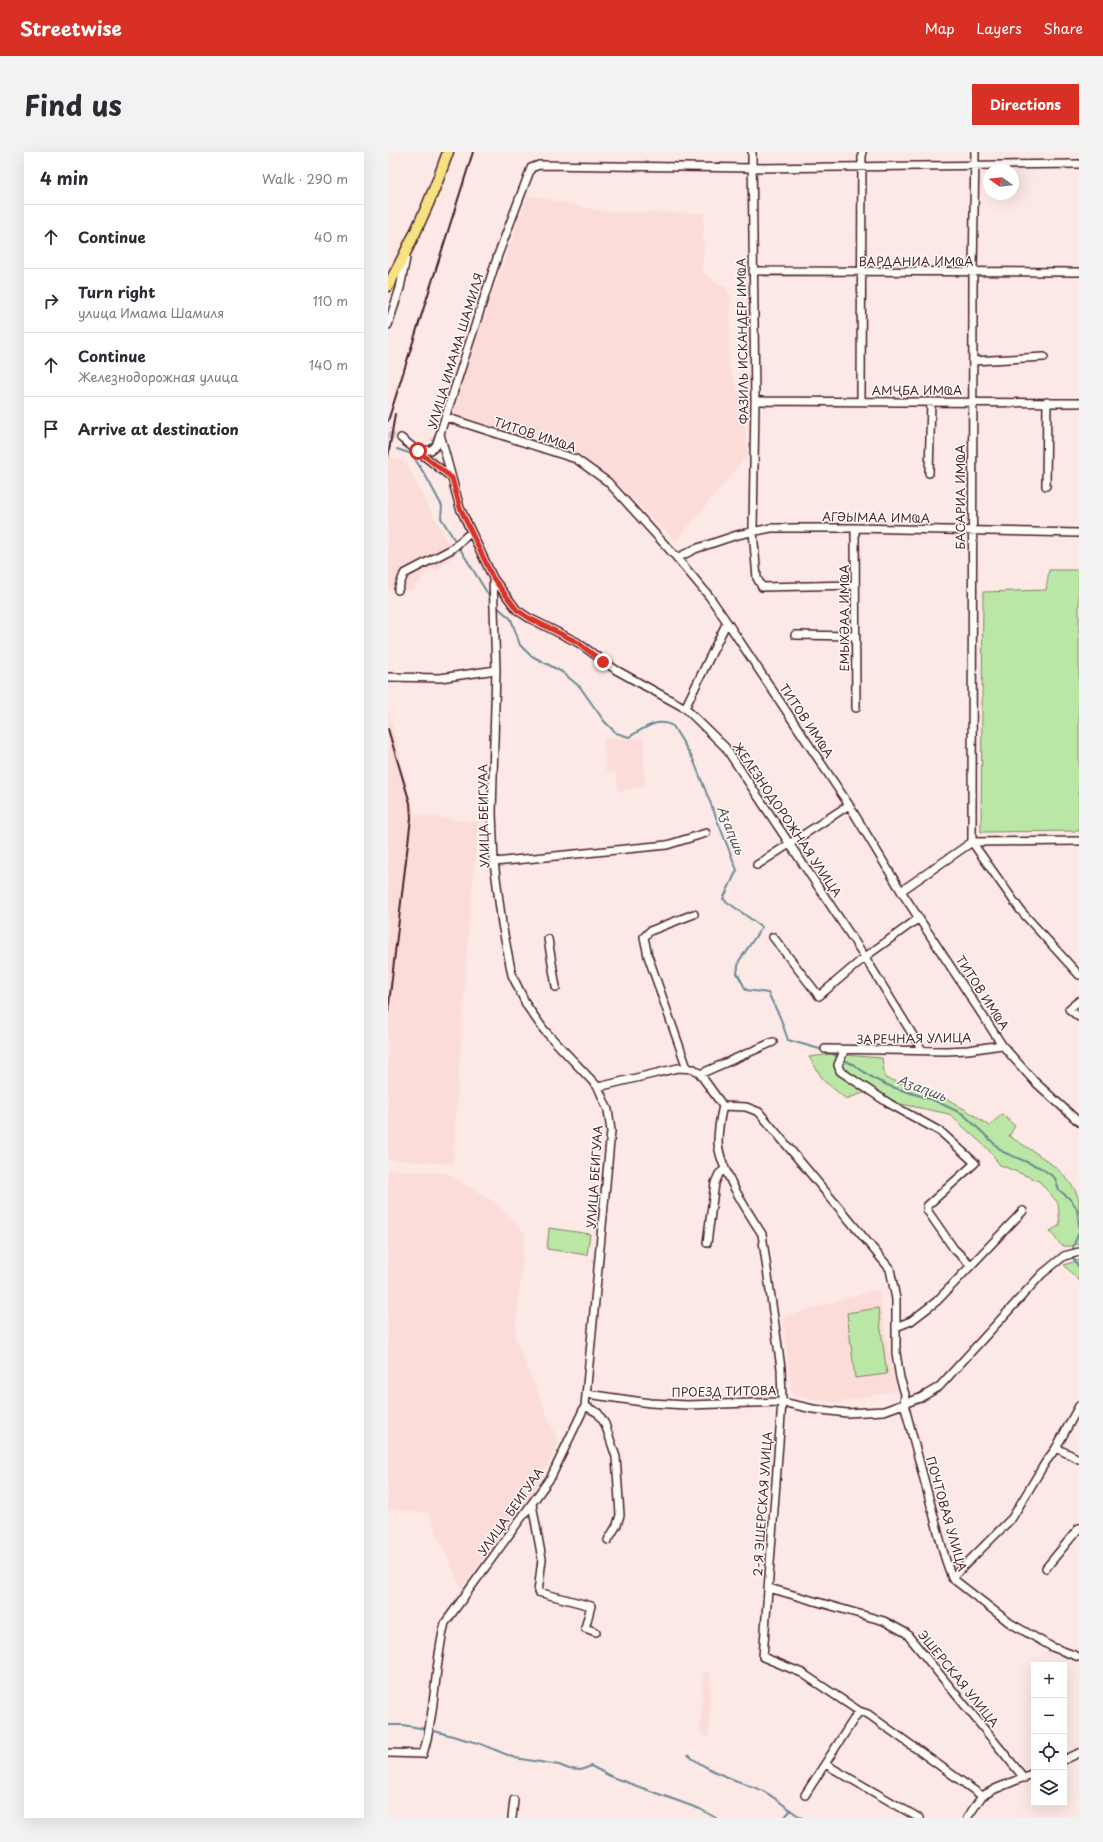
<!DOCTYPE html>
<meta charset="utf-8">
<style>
body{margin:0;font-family:"Playpen Sans",sans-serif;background:#f2f2f3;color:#2b2b33}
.controls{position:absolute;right:12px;bottom:12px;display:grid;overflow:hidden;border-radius:0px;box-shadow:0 4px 16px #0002}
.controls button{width:36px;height:36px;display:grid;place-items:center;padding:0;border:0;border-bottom:1px solid #e1e1e2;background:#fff;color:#2b2b33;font:20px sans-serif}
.compass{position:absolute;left:595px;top:12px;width:36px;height:36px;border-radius:50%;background:#fff;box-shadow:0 4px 16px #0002;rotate:285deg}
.stop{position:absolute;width:12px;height:12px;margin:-9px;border:3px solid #d93025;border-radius:50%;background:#fff}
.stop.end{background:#d93025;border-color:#fff;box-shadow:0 1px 4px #0008}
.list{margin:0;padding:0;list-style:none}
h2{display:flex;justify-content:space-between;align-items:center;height:52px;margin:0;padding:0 16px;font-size:17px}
h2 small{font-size:13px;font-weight:400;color:#7c7c81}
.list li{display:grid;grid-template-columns:26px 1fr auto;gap:12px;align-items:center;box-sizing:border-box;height:64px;padding:0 16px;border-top:1px solid #e1e1e2}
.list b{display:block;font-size:15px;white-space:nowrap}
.list p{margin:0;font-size:13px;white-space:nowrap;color:#7c7c81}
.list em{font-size:13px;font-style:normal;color:#7c7c81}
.icon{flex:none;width:22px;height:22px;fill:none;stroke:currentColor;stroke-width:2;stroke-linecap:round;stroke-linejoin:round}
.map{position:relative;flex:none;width:691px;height:1666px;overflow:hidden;border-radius:0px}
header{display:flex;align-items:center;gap:24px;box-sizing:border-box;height:56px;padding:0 20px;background:#d93025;color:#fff}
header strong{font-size:19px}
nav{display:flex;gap:22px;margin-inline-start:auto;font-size:14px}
.intro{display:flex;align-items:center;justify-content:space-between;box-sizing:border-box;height:96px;padding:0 24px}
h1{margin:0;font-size:28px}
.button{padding:10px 18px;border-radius:0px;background:#d93025;color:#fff;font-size:14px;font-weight:700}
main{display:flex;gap:24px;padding:0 24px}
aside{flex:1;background:#fff;border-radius:0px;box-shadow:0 4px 16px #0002}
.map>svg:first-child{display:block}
</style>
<header>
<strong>Streetwise</strong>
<nav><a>Map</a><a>Layers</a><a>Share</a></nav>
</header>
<div class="intro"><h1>Find us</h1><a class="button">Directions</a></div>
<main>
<aside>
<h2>4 min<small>Walk · 290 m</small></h2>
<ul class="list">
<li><svg class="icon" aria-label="ahead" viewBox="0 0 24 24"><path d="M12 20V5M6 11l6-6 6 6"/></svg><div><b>Continue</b></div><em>40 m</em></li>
<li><svg class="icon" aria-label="right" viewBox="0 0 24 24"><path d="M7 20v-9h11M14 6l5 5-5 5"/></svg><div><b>Turn right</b><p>улица Имама Шамиля</p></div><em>110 m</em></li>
<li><svg class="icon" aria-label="ahead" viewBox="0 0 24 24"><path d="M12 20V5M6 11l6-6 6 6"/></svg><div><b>Continue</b><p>Железнодорожная улица</p></div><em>140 m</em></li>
<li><svg class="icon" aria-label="arrive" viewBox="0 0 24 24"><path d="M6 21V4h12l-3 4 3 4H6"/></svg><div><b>Arrive at destination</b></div></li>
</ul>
</aside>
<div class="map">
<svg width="691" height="1666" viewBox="0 0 691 1666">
<rect width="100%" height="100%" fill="#fce9e5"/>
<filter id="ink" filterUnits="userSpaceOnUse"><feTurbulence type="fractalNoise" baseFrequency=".025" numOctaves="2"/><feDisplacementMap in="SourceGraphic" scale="8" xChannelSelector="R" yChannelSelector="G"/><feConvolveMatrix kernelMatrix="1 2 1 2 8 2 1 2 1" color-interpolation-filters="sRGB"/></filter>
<g filter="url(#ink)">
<path fill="#fbdcd8" d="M140,43l79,17 97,1 -1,59 13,11 11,4v5l4,3 -3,69 15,39 5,52 -72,86 -68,-66 -31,-22 -126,-37 24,-75z
M0,304l18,7 48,92 -17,16 -5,-4 -19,23 -25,-2z
M0,556l27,107 63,7 -10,113 -15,229 -65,-4z
M256,586l1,48 -27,6 -2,-19 -10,-2 -3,-32z
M0,1017l58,4 44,26 35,34 -10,105 44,105 -24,47 -74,98 -33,-75 -40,-4z
M490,1137l18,102 -59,12 -45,-8 -9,-78z
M315,1520h8l-2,66 -9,-4z"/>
<path fill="#bae7a5" stroke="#828368" d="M661,418h30v261l-98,1 2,-240 63,-2z
M444,902l50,4 3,20 52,15 34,20 18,13 13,-12 13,12 -6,10c23,15 62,35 70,64 0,11 0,32 0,44 -20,5 -17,2 -29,-13l10,-6 -2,-22 -19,-22 -39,-16 -13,-17 -38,-34 -53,-11 -24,-13 -26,9 -22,-18 -15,-24z
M161,1076l41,6 -3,21 -40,-6z
M691,1108v21l-15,-16z
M490,1156l9,66 -32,4 -8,-65z"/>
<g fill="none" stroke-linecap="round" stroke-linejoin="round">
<path stroke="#6b8a95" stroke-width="2" d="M9,297l15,5 16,26 14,26 -1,12 50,81
M108,454l15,13 9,26 10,10 32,17 18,15 24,34 12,12 13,4c14,-8 28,-20 44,-11l20,33 44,111 -14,29 39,28 -23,34 -2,12 9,17 22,3 12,24 8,23 35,10
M439,899l27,14 20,14 18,8 41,13 30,14 40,38 38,16 14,10 4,12 12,10 6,9 2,16
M691,1080c-6,15 -11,22 0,35
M0,1573h15l23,4
M43,1578l50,14 34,14 44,7 10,4 12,1 10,-4 21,11 88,32 16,9
M300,1603c22,18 48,25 73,35 12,5 29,21 41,28
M396,1666l6,-7"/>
<path stroke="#d8c1c0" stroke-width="7" stroke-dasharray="7 3.5" stroke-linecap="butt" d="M0,283l13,3"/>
<g stroke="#4a1f2b" stroke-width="10">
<path id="minor" d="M364,0l3,249 -2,130 4,47 5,9 93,-2
M365,119l326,1
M0,173l12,-37 6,-30
M585,209l71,-4
M367,249l324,2
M473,249l1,-249
M57,265l131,42 32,23 69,76 32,38 18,26 122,183 52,86 101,154 32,36 45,41
M13,286l51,40
M30,299l13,-1 5,-4 62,-191 33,-87 8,-3 214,3 326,-4
M541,321l2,-71
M658,334l1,-84
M467,376l1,180
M289,406l18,-9 42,-14 34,-7h84l224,5
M105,426l24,32 12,8 48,24 39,28 69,38 40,39 140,210 57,93
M10,438l6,-16 48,-25 19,-17
M407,483l61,1
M0,525l52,1 56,-8
M297,556l42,-86
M584,690l1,-569 2,-121
M584,690l49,69 58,64
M106,710l173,-17 39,-12
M369,713l92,-60
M513,739l71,-49 107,-1
M385,785l46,59 46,-39 54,-39
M160,787l8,48
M691,849l-10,8 10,8
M437,897l121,2 22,-1 34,-5
M456,899l-6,14 2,6 50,33 51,28 34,31 -48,43v4l27,39 17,16
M299,916l-39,-112 -4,-19 6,-6 44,-17
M312,922l23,32 23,1 13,5 131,157 6,30v54l4,25 5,16 -1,10 41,154 7,20 58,45 42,24 27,10
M210,935l80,-19 16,1 6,5 73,-32
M335,954c-3,12 -5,24 -5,37 2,26 29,68 44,91l19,134 1,34 -19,255 39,16 57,38 9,3 114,82
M319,1091l8,-60 4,-9 6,-5
M508,1175l15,-6 26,-20 86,-90
M199,1242l63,9 37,2 95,-3 31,7 34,4 37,-2 36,-13 19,-11 103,-113 22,-18 15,-4
M197,1254l13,7 7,11 11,33 4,58 -3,10 -9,15
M668,1296l23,11
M144,1352l10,55 -4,33 53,14 -6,22 11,4
M658,1416l33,-40
M564,1426l60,-60 33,-55 11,-15 23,-42
M381,1436l115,33 22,12 118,145
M0,1601l35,1c13,-43 11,-88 22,-131l106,-146 34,-71 26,-275 -3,-21 -10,-23 -54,-57 -17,-24 -15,-31 -10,-51 -8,-62 -2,-49 4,-143 -3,-92 -33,-70 -20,-74
M676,1608l15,-7
M437,1612l94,54
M417,1643l54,-84
M124,1666l2,-18
M579,1666l15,-22 13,-7 39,-16"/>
</g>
<g stroke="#4a1f2b" stroke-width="13">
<path id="highway" d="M0,134c24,-44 44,-87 60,-134"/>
</g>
<use href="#minor" stroke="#fdfcf7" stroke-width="7"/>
<use href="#highway" stroke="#f7e281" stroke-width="10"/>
<path stroke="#4a1f2b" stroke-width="2" d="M0,269l85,-269
M0,305l7,-43
M0,577l22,74 1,15 -23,194"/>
</g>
</g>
<g fill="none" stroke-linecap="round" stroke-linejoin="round" filter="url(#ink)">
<path stroke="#d93025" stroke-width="5" d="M30,299l34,27 8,30 33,70 24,32 12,8 48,24 26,20"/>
</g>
<g text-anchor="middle" stroke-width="3" stroke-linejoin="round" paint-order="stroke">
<g font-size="12" fill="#4a1f2b" stroke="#fdfcf7">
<text x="528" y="114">ВАРДАНИА ИМҨА</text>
<text transform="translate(355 189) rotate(-91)" y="4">ФАЗИЛЬ ИСКАНДЕР ИМҨА</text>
<text transform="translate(68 199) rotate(-73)" y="4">УЛИЦА ИМАМА ШАМИЛЯ</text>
<text x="529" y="243">АМҶБА ИМҨА</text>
<text transform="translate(147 283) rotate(18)" y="4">ТИТОВ ИМҨА</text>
<text transform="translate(573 345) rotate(-90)" y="4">БАСАРИА ИМҨА</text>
<text transform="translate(488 366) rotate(1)" y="4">АГӘЫМАА ИМҨА</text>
<text transform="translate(457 466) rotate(-90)" y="4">ЕМЫХӘАА ИМҨА</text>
<text transform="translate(418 569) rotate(56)" y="4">ТИТОВ ИМҨА</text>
<text transform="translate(96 664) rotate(-91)" y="4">УЛИЦА БЕИГУАА</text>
<text transform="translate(399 668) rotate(56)" y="4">ЖЕЛЕЗНОДОРОЖНАЯ УЛИЦА</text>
<text transform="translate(594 841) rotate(57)" y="4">ТИТОВ ИМҨА</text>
<text transform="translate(526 887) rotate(-1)" y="4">ЗАРЕЧНАЯ УЛИЦА</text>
<text transform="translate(207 1025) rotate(-86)" y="4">УЛИЦА БЕИГУАА</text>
<text transform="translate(336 1240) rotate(-1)" y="4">ПРОЕЗД ТИТОВА</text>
<text transform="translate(375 1352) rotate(-86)" y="4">2-Я ЭШЕРСКАЯ УЛИЦА</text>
<text transform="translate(123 1360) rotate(-55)" y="4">УЛИЦА БЕИГУАА</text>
<text transform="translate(558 1362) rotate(74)" y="4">ПОЧТОВАЯ УЛИЦА</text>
<text transform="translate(570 1527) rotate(51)" y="4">ЭШЕРСКАЯ УЛИЦА</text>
</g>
<g font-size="13" font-style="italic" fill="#5a5460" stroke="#fdfcf7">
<text transform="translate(343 678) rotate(68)" y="5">Аӡаԥшь</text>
<text transform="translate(534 936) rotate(21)" y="5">Аӡаԥшь</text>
</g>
</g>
</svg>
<div class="controls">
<button>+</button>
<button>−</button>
<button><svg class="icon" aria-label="locate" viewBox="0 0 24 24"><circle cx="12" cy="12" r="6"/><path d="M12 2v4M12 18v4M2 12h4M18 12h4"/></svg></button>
<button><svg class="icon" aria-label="layers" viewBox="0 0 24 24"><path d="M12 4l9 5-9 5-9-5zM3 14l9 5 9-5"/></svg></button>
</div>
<svg class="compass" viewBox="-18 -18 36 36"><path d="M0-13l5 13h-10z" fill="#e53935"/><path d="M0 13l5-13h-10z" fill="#7c7c81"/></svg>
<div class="stop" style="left:30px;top:299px"></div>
<div class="stop end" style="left:215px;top:510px"></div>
</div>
</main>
